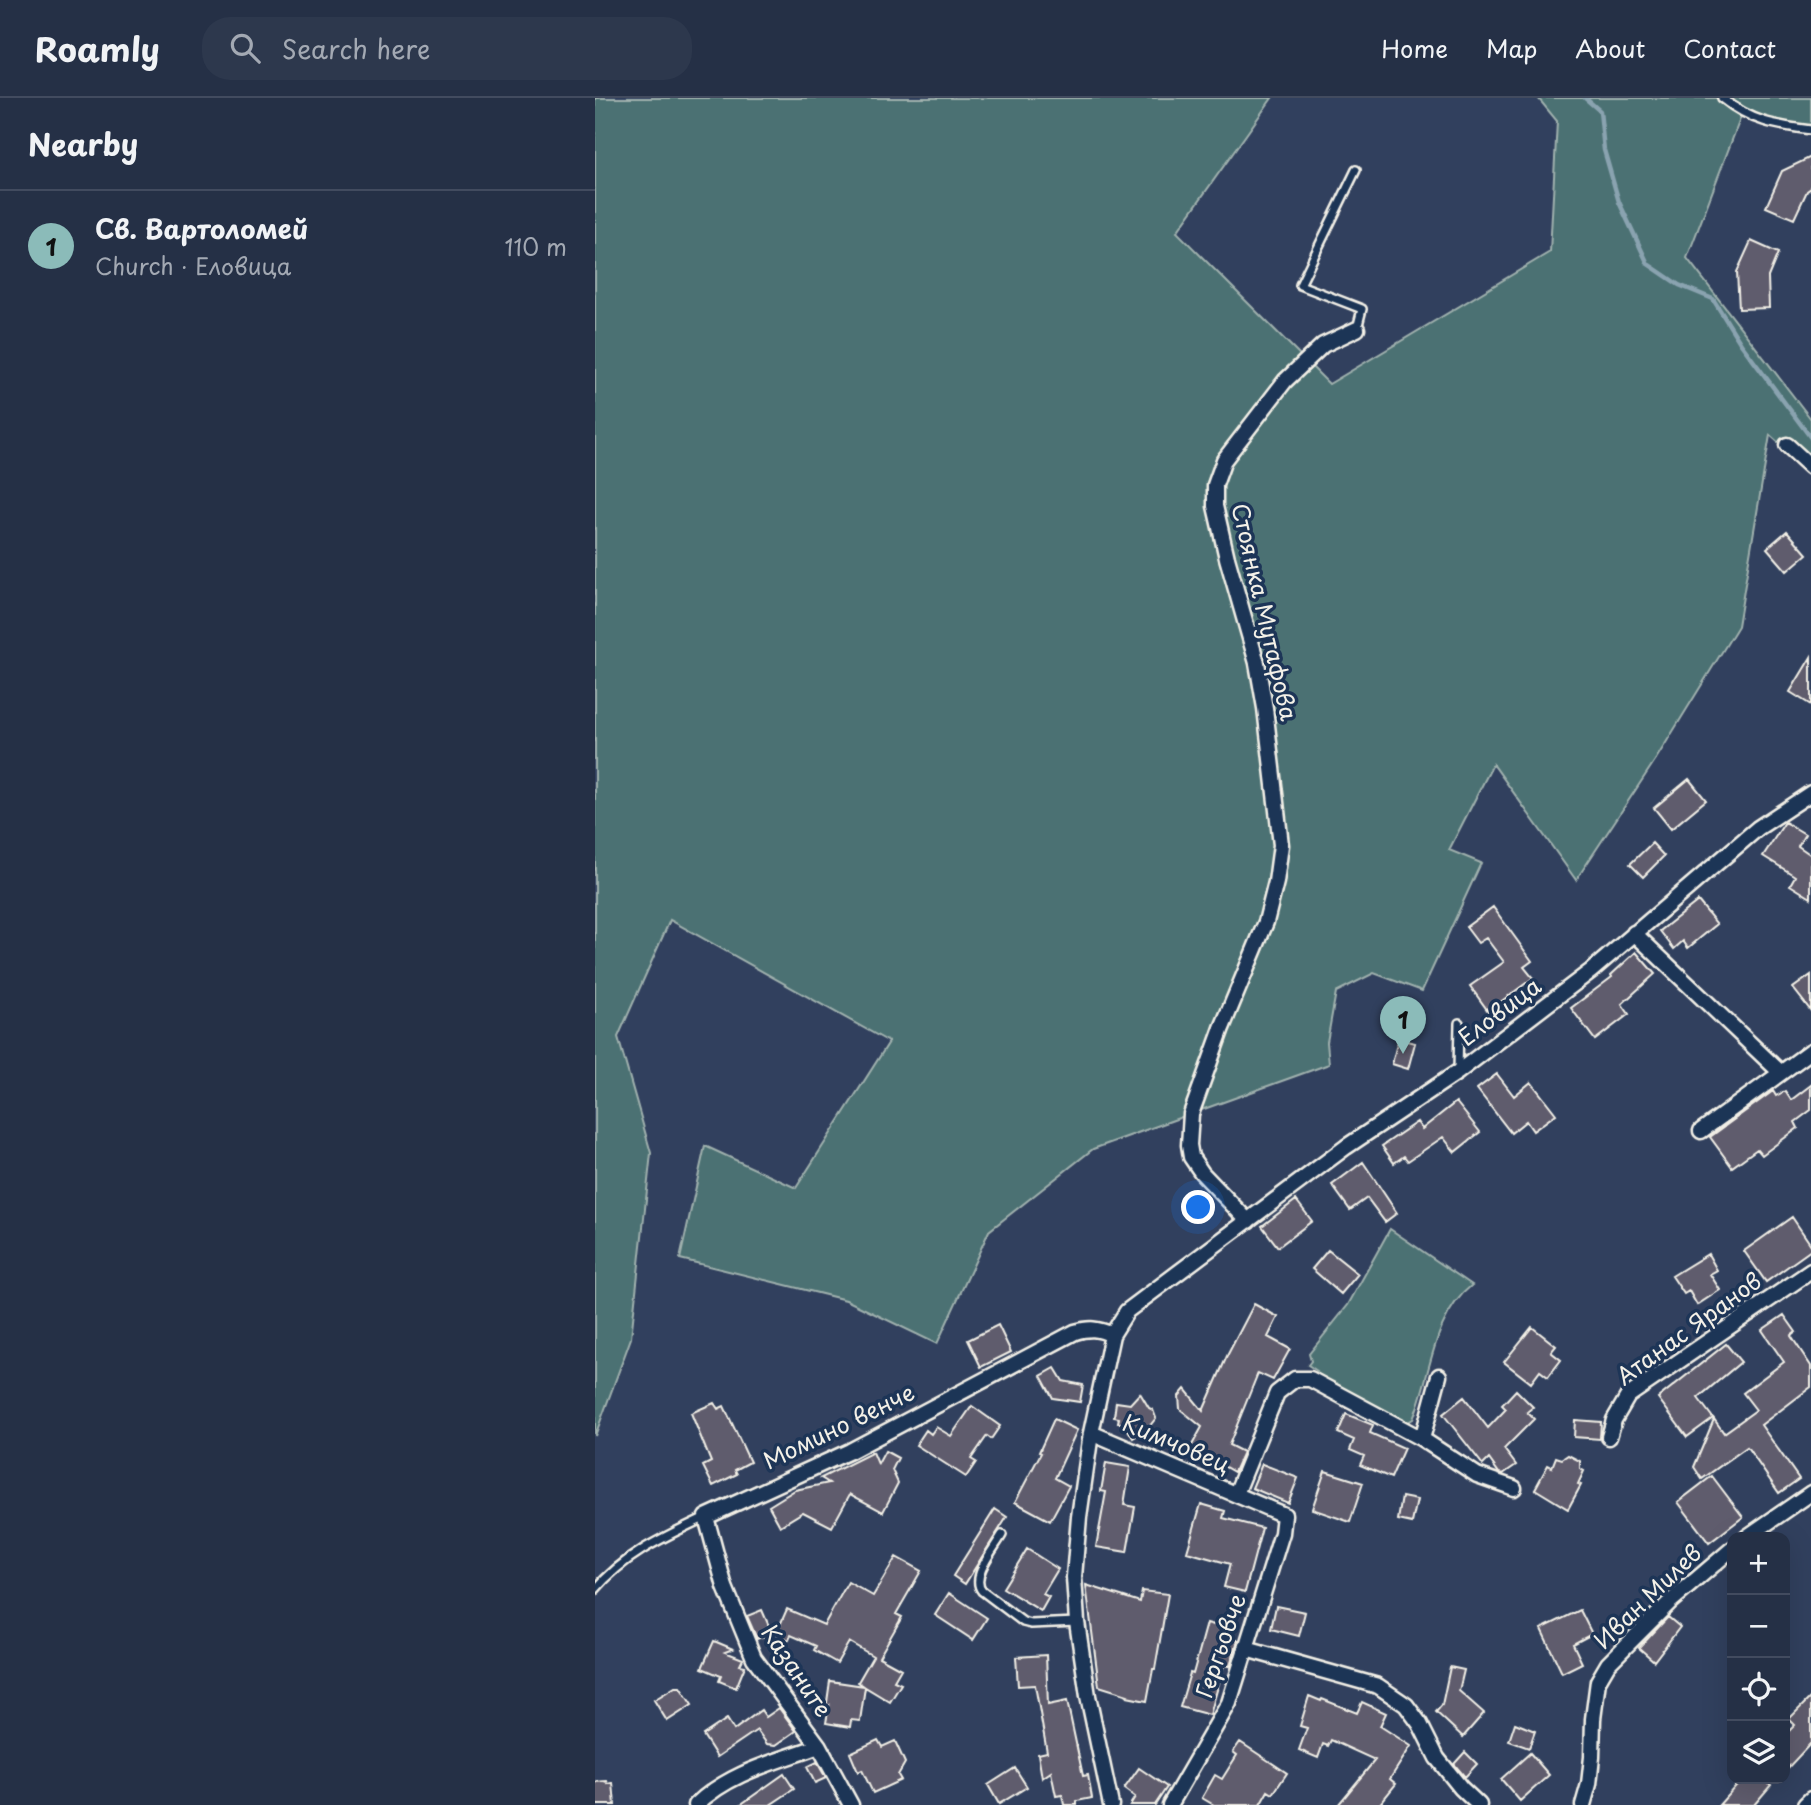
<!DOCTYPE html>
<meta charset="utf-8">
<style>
body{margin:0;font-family:"Playpen Sans",sans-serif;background:#2d384d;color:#f1f3f6}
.controls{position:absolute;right:21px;bottom:21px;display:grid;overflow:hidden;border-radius:14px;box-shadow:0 7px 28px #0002}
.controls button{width:63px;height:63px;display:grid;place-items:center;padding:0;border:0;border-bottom:2px solid #424b5f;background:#253046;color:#f1f3f6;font:35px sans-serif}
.you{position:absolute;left:604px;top:1110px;width:24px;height:24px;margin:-18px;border:5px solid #fff;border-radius:50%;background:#1a73e8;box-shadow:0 0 0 10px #1a73e833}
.badge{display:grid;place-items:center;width:46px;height:46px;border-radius:50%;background:#8bbbb9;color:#111;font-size:23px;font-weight:700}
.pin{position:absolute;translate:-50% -58px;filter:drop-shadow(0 2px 4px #0008)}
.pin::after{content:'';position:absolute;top:37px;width:24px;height:21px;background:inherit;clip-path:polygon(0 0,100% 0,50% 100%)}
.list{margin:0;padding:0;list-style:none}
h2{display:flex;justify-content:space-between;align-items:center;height:91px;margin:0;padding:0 28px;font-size:30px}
h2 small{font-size:23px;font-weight:400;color:#a3a9b3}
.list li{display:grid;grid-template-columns:46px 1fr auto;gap:21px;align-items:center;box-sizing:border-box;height:112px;padding:0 28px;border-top:2px solid #424b5f}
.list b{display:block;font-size:26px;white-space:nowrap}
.list p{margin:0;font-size:23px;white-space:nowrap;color:#a3a9b3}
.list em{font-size:23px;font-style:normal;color:#a3a9b3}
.icon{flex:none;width:38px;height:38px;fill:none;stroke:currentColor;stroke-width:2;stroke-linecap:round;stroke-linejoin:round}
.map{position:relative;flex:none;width:1216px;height:1707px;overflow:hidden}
header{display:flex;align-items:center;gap:42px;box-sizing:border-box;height:98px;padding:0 35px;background:#253046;border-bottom:2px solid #424b5f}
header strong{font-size:33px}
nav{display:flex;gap:38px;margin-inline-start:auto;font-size:24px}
.search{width:490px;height:63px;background:#2d384d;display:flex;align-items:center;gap:18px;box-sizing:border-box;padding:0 24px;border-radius:28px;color:#a3a9b3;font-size:26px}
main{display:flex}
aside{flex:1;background:#253046}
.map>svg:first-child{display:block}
</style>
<header>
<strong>Roamly</strong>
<div class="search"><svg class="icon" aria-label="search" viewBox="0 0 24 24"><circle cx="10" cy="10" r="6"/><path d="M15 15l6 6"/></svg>Search here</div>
<nav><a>Home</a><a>Map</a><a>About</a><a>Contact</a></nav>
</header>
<main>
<aside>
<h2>Nearby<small></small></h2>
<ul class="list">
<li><span class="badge">1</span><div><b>Св. Вартоломей</b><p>Church · Еловица</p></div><em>110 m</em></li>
</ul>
</aside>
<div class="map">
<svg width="1216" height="1707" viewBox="0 0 1216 1707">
<rect width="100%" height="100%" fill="#31405e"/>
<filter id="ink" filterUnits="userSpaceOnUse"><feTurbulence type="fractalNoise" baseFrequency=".0143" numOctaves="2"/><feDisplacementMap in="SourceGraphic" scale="14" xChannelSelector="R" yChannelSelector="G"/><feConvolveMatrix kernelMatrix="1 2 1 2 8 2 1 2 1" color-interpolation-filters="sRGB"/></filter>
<g filter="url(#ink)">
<path fill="#4c7173" stroke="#a0b1ae" stroke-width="2" d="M0,0h677l-95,134 152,152 221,-132 7,-131 -19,-23h273v32l-69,-16 -55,144 124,161v53l-41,-37 -32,191 -82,133 -80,121 -83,-116 -44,86 32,13 -59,128 -48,-18 -38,19 -9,50 2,22 -236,85 -104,82 -52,113 -91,-44 -166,-41 25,-113 91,42 93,-146 -219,-122 -52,117 33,116 -20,185 -36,98z
M795,1131l82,56c-40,32 -41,91 -59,134l-9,5 -89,-50 2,-3 -9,-6 3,-4 -2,-7 39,-49z"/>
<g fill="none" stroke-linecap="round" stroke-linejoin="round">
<path stroke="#8aa3b0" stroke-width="4.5" d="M990,0l15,13 4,39 15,52 29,62 31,21 34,14 28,45 70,94"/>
</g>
<path fill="#5f5b6d" stroke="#f4f1e8" stroke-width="2" d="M1216,59v31l-4,3 -13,28 -28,-12 16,-36z
M1156,143l27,12 -10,24 1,31 -30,1 -2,-37z
M1192,433l20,23 -20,17 -20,-23z
M1216,559v48l-21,-13z
M1094,681l17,21 -35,29 -17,-21z
M1190,724l20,12 -7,12 13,9v43l-21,-13 5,-9 -32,-20z
M1057,745l12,13 -21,21 -13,-13z
M1103,803l19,23 -29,24 -5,-7 -9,8 -14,-18z
M898,809l39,54 -8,6 9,11 -45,33 -18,-25 34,-24 -18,-24 -8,5 -12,-16z
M1041,854l19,22 -33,30 7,10 -34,26 -24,-32 41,-31 -1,-2z
M1216,877v36l-18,-23z
M803,941l17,4 -7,26 -16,-5z
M902,976l17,22 17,-14 25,32 -23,17 -7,-10 -15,12 -34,-44z
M1216,987v25l-16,12 3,6 -36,27 -5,-6 -25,18 -22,-30 63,-46 3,5 9,-5 6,9z
M861,1004l24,30 -25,20 -12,-15 -35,24 -4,-5 -10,7 -12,-17 35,-24 5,7z
M768,1064l34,51 -12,9 -18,-24 -17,12 -18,-25z
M701,1102l16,21 -34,26 -16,-21z
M1197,1119l19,28v5l-45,32 -22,-31z
M733,1152l30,24 -17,20 -29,-25z
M1113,1156l9,16 -7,4 10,16 -23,15 -8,-14 -5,3 -12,-18z
M659,1206l24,13 -10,20 22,12 -17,31 -15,-7 -29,72 14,7 -9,20 -43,-25 11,-20 -22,-18 -1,-13 6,-7 18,22 24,-55z
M1189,1217l12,17 -5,4 20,30v21l-50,38 38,54 -20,14 -32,-46 -45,32 -8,-12 20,-48 10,14 32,-23 -13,-17 41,-31 -22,-32z
M403,1227l13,27 -30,15 -13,-27z
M937,1229l24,19 -5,6 10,8 -13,17 -8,-6 -9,12 -27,-21z
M1131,1246l15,18 -43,36 15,20 -26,19 -29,-39z
M460,1270l8,13 20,4 -3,17 -27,-4 -12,-22z
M921,1292l17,17 -6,5 7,7 -30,30 12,16 -13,9 -4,-1 -10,-14 -6,6 -40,-51 21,-17 24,31 18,-19 -4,-4z
M545,1295l9,15 4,2 3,8 -8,10 -15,10 -9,-15h-6l1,-5 -5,-1 2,-15 14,2z
M119,1305l4,6 6,-3 26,56 -15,8 2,4 -24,12 -10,-20 8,-4 -20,-49z
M377,1308l28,20 -9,13 -4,-3 -16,23 5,3 -10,15 -50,-32 10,-15 5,4 5,-7 15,9z
M751,1316l27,11 -3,8 34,15 -13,30 -31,-13 4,-9 -14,-6 4,-10 -16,-7z
M459,1321l23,11 -22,48 14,8 -19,35 -35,-19 26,-49 -2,-1z
M980,1322l26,2 -1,17 -26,-2z
M290,1353l13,7 -6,12 6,13 -15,29 -33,-18 -18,33 -29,-15 -23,14 -11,-20 26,-16 34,-7 -8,-5 52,-26 5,12z
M973,1357l12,6v8l4,2 -6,13 3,1 -13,24 -33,-20 13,-24 4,2 4,-10 6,2z
M511,1365l24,4 -6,38 11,2 -8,45 -31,-5 10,-55 -5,-1z
M667,1366l36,14 -10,25 -36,-15z
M730,1373l38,12 -13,39 -38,-13z
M1117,1378l31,41 -34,26 -31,-41z
M807,1399l15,3 -5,23 -14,-3z
M606,1406l24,7 -2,7 39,10 -17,64 -21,-5 6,-23 -43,-12z
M400,1411l12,8 -42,67 -12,-8z
M432,1451l31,20 -15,25 6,3 -8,14 -38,-23z
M301,1459l25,14 -25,43 6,3 -23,40 22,12 -7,12 7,3 -11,18 -25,-15 -5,34 -9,-1 -1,7 -24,-4 3,-17 -3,3 4,-28 34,5 -6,-4 15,-26 -24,-14 -12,21 -23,-13 2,-4 -25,-11 -2,5 -13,-6 11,-25 37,16 24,-43 25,14z
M491,1487l54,17 2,-11 26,3 -13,75h-2l-6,32 -20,-4 1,-2 -29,-9z
M354,1495l38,25 -14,22 -38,-25z
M681,1508l29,6 -6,24 -28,-7z
M167,1512l10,23 -15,6 -10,-23z
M985,1512l12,24 -19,10 9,19 -20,10 -21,-44z
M1073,1519l12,10 -26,34 -15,-13z
M612,1525l21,6 -2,8 12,3 -8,26 -6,-1 -14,50 -30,-8 10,-34 3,1z
M119,1543l19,8 -8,3 18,7 -3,6 5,1 -9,22 -17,-7 2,-5 -19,-8z
M451,1557l2,50 19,-4 16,75 5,-1 4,23 -15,3v4h-13l-2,-10 -6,1 -5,-24 -9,6 -4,-24 9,-2 -12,-67 -17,1 -2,-29z
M855,1569l14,3 -5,21 25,22 -21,24 -27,-25 6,-7z
M80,1589h5l12,18 -25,16 -13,-21z
M714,1598l12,5 1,-2 35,14 5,-11 24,11 -6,13 31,20 -21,33 6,5 -17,21h-41l37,-45 -44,-20 -3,6 -5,-2 -5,14 -19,-8 8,-22 -7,-2z
M1216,1599v46l-26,28v-36l10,-10 -6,-6z
M184,1610l17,23 -20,14 -9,-1 -10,-14 -40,27 -14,-22 24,-16 7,11 27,-20 5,7z
M920,1625l20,8 -6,17 -20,-7z
M283,1642l4,7 13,-6 10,22 -7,12 3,5 -28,13 -11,-23 -4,2 -8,-19z
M645,1644l47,31 -14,21 -5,-3 -8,14h-46l-12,-7 13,-23 7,4 15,-24 -4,-3z
M870,1654l12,12 -12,13 -11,-13z
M935,1655l19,22 -29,26 -19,-22z
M222,1664l9,16 -11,5 -8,-16z
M420,1670l12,19 -28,17 -11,-19z
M544,1670l28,19 -12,18h-25l5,-8 -11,-8z
M189,1676l10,15 -24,16h-30z
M1147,1681h22l7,6 -17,20h-35z
M12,1683l1,3 5,-1 2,22h-20v-23z"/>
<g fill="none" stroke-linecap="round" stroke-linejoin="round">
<g stroke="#f4f1e8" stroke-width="12">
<path id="lane" d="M1127,0c30,24 52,27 89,32
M761,72l-56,115 62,24 -5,20
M863,973l1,-48
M407,1437c-8,14 -32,42 -20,56l41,31 8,2 46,-2
M0,1492c30,-36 69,-53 111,-73"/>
</g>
<g stroke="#f4f1e8" stroke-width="19">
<path id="street" d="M1192,347l24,22
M1039,835l147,140
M1106,1033l110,-80
M653,1123l-46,-48 -11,-16 -2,-12 2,-31 31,-86 44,-106 10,-40 5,-37 -16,-137 -8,-45 -30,-105 -12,-52v-21l9,-25 61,-79 38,-36 34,-16
M496,1335l193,82 -2,18 -53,170 -59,102
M1014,1339l5,-17 14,-24 183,-125
M827,1341l17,-63
M641,1396l41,-101 18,-14h15l112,60 55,36 37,13
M1152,1439l64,-44
M651,1551l132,37 28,19 14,19 17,34 24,30 18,17
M101,1707c34,-33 80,-43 123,-59
M256,1707l-32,-59 -65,-88 -29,-71 -19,-70 144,-66 225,-119c14,-4 23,-4 37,3
M516,1707l-23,-109 -11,-74 -3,-45 5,-60 12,-84 21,-98 15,-24 219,-164 112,-75 133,-101 167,-143 53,-35
M988,1707l6,-21 3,-27 1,-38 5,-38 10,-17 62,-62 62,-53
M1210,1707l6,-6"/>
</g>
<use href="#lane" stroke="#1d3557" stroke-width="7"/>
<use href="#street" stroke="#1d3557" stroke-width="14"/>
</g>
</g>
<g text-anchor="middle" stroke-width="7" stroke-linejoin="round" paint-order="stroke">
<g font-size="23" fill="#f4f1e8" stroke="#1d3557">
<text transform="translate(669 514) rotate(77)" y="8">Стоянка Мутафова</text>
<text transform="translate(905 914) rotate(-37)" y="8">Еловица</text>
<text transform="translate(1094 1231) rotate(-36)" y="8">Атанас Яранов</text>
<text transform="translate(244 1329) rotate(-26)" y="8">Момино венче</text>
<text transform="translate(581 1346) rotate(23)" y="8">Кимчовец</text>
<text transform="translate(1053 1499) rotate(-44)" y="8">Иван Милев</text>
<text transform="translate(626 1548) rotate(-71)" y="8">Гергьовче</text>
<text transform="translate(201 1573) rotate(56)" y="8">Казаните</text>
</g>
</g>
</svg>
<div class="controls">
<button>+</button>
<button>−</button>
<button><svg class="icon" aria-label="locate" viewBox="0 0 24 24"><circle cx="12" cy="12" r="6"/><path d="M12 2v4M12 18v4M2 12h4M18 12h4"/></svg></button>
<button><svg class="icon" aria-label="layers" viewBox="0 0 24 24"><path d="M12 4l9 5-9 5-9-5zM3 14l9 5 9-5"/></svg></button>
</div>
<div class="you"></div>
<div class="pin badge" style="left:808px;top:956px">1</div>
</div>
</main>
